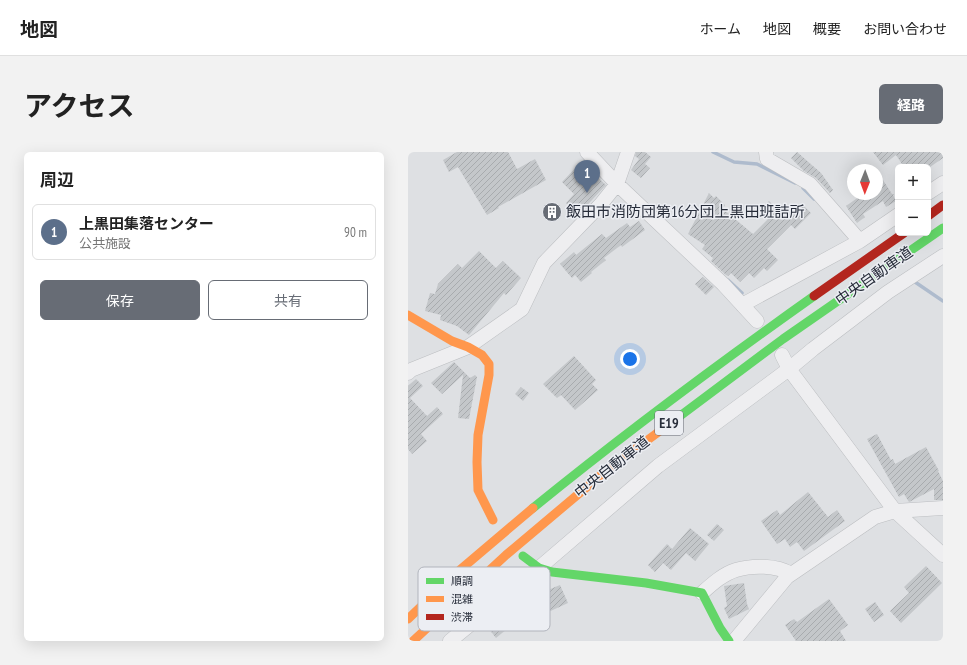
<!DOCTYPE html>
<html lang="ja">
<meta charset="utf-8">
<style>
body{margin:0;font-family:"PT Sans Narrow","Noto Sans JP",sans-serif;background:#f2f2f2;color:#222}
.controls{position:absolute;right:12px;top:12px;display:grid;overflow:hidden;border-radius:6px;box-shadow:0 4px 16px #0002}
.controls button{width:36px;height:36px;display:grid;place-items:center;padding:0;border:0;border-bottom:1px solid #e0e0e0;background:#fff;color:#222;font:20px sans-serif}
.compass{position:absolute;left:439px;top:12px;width:36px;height:36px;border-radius:50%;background:#fff;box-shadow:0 4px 16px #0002;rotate:181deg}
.you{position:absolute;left:222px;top:207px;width:14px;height:14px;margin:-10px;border:3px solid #fff;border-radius:50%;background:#1a73e8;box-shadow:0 0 0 6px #1a73e833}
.badge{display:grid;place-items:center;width:26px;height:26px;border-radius:50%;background:#676c75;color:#fff;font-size:13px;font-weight:700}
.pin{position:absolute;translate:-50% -33px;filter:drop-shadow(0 1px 2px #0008)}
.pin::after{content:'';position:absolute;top:21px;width:14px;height:12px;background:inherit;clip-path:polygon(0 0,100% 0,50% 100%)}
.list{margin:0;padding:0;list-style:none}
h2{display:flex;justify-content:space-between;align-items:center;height:52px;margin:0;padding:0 16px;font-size:17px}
h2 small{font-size:13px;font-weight:400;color:#767676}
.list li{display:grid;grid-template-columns:26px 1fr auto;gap:12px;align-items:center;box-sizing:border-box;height:56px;margin:0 8px 8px;padding:0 8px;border:1px solid #e0e0e0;border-radius:6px}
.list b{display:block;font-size:15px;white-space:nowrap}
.list p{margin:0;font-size:13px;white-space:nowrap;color:#767676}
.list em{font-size:13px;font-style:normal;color:#767676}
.actions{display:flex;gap:8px;padding:12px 16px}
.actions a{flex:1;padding:9px 0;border:1px solid #676c75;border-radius:6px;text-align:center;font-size:14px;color:#676c75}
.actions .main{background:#676c75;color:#fff}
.map{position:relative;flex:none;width:535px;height:489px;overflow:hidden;border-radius:6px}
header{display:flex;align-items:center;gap:24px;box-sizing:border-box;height:56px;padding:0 20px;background:#fff;border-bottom:1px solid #e0e0e0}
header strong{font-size:19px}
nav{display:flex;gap:22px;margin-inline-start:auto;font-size:14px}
.intro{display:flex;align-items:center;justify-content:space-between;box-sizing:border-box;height:96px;padding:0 24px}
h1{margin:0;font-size:28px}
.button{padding:10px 18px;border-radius:6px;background:#676c75;color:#fff;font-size:14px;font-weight:700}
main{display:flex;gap:24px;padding:0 24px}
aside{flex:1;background:#fff;border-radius:6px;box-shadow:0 4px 16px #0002}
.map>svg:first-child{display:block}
</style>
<header>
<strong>地図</strong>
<nav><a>ホーム</a><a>地図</a><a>概要</a><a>お問い合わせ</a></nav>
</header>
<div class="intro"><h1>アクセス</h1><a class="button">経路</a></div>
<main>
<aside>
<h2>周辺<small></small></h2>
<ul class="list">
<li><span class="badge" style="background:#5c6f8a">1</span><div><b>上黒田集落センター</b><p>公共施設</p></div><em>90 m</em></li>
</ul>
<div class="actions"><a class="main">保存</a><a>共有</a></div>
</aside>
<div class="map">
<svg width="535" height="489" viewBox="0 0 535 489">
<defs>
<pattern id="building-hatch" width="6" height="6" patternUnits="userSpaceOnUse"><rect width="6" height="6" fill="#c4c7ca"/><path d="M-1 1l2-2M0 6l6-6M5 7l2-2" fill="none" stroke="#a8abae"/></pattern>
</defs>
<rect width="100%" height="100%" fill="#dee0e3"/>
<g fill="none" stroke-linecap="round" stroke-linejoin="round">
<path stroke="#aebbcd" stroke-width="3.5" d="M305,0l21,10 23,2 38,19
M395,36l11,11
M320,128l14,13
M507,130l28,19"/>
</g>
<path fill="url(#building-hatch)" d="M49,0h51l9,17 18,-10 11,21 -48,27 1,1 -12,7 -29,-48 -9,5 -6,-12z
M228,0h9l6,5 -6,7 5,4 -9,10 -10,-8 8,-11 -4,-3z
M389,0l24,21 12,17 -3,3 -14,-15 -12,-7 -13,-13z
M465,0h70v6l-13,9h-26l-8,-12 -13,10z
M173,10l25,23 -27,29 -13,-11 8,-9 -12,-12z
M469,19l15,23h2l-1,1 3,6 -10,6 -3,-6 -20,13 2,3 -8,6 -11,-17 17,-12h14z
M301,41l5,5 2,-2 9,9 -2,4 30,25 15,-15 -9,-9 10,-9 15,14 5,-5 4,3 9,-9 9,9 -16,16 -4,-4 -24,24 11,11 -11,11 -3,-3 -10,10 -5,-5 -9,9 -9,-9 -3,3 -2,-1 -15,-14 2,-3 -11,-9 3,-4 -17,-11z
M145,51l8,11 -9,7 -9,-10z
M231,69l6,9 -23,17 -1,-2 -17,13 2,2 -15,12 1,1 -11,9 -6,-7 -3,3 -12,-14 14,-12 2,3 26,-21 4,4 21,-15 3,4z
M71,99l17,17 7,-7 18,17 -15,17 -2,-2 -35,42 -12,-9 -17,-6 1,-5 -16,-4 5,-18 5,1 3,-10 20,-20 4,4z
M295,125l11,10 -8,8 -11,-11z
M166,204l22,24 -4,4 6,6 -23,20 -14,-15 -4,3 -14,-14z
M46,210l16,16 5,-3 2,2 -8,42 -11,-1 5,-43 -21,19 -11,-11z
M8,227l7,7 -13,12 17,18 10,-9 6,7 -22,20 6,7 -15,13 -4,-5v-63z
M113,235l8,6 -6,8 -8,-7z
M469,282l14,26 2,-1 2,5 31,-17 13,24h-1l5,10v19h-9v-11l-23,12 -2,1 -5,-8 -5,3 -32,-58z
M400,340l20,25 9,-7 8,11 -41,30 -7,-9 -7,5 -5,-8 -8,5 -16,-23 16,-11 3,5z
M309,372l7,6 -10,11 -7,-6z
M282,376l19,16 -14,17 -9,-8 -15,17 -8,-7 -8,9 -7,-7 19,-21 5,5z
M518,414l16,17 -41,40 -11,-12 19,-18 -5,-6z
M336,431l3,21 2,5 -20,10 -5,-11 3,-2 -3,-20z
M152,433l8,18 -24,11 3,6 -17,7 -5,-13 -29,24 -7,-9 14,-12 -3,-5 19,-16 16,-7 1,3 11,-5 1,3z
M421,447l19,26 -8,6 6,10h-50l-11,-16 9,-6 3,3z
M467,450l9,13 -10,7 -9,-13z"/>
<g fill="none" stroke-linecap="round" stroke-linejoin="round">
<g stroke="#bcbec1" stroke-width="15">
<path id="street" d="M179,0l30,32 106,100 34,37
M358,0l1,7 43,25 50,57
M520,41l15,-10
M334,153l118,-64 38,-26
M374,203l7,14 106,142 48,44
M0,221l3,-3 57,-23 54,-38 22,-46 57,-59 16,-20 11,-32
M294,441c10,-9 21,-19 34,-23 16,-5 41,-5 55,4
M42,489l89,-73 119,-102 131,-97 24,-20 75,-57 55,-36
M326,489l53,-64 88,-60 20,-6 48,-3"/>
</g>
<use href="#street" stroke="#eeeef0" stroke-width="14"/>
<path stroke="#63d668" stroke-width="9" d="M264,270l111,-83 160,-111
M125,356c91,-74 185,-144 281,-212
M115,404l16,12 13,4 94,11 56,10 18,35 9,13"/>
<path stroke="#ff974d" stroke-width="9" d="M0,163l44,26 16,6 14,8 7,9v11l-11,60 -1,27 1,28 15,30
M0,467l46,-44 79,-67
M5,489l93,-86 101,-85 65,-48"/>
<path stroke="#b3261e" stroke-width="9" d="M520,64l15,-11
M406,144l90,-63"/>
</g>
<defs>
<g id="building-disc" transform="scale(1)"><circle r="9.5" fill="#676c75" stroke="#eceef3"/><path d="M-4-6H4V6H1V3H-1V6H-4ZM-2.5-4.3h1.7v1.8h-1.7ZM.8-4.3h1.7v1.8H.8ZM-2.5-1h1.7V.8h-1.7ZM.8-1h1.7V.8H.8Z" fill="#fff"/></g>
</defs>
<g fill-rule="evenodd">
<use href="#building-disc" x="144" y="60"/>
</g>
<g text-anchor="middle" stroke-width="3" stroke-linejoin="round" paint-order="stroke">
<rect fill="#eceef3" stroke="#626772" stroke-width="1" x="247" y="259" width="28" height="24" rx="3"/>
<g font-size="14" font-weight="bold" fill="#272d3a">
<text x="261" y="276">E19</text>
</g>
<g font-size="15" fill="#272d3a" stroke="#eceef3" text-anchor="start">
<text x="158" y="65">飯田市消防団第16分団上黒田班詰所</text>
</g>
<g font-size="15" fill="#272d3a" stroke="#eceef3">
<text transform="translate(466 124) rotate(-35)" y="5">中央自動車道</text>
<text transform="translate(204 315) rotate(-38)" y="5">中央自動車道</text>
</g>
</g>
<rect x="10" y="415" width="132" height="64" rx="6" fill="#eceef3" stroke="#b1b4bc" stroke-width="1"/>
<rect x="18" y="426" width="18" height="6" fill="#63d668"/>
<rect x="18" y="444" width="18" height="6" fill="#ff974d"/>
<rect x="18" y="462" width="18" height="6" fill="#b3261e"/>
<g font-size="11" fill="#272d3a">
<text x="43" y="433">順調</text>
<text x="43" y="451">混雑</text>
<text x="43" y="469">渋滞</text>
</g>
</svg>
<div class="controls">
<button>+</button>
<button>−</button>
</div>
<svg class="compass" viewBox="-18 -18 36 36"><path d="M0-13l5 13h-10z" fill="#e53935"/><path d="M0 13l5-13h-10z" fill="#767676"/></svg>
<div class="you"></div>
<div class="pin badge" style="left:179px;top:41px;background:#5c6f8a">1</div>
</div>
</main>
